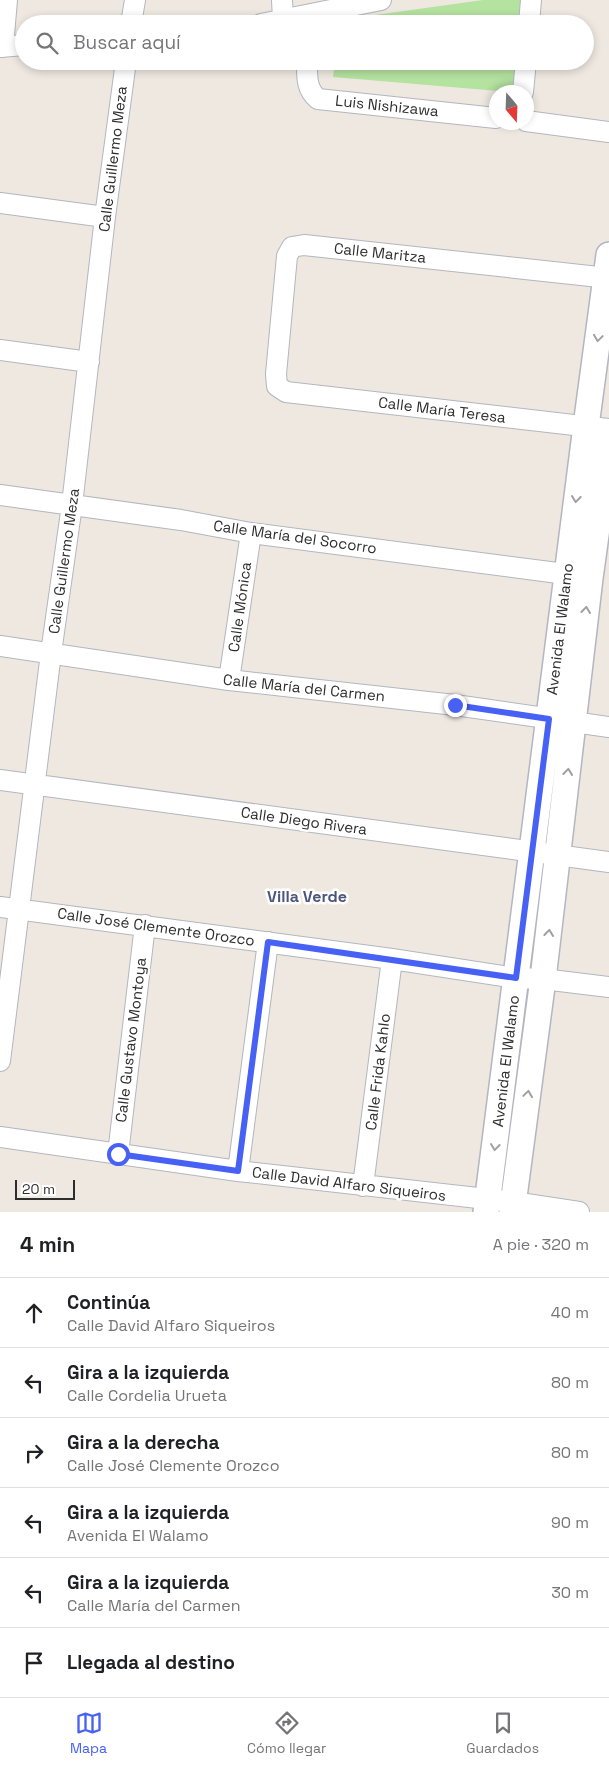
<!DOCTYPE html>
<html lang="es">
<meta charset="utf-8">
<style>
body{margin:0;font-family:"Space Grotesk",sans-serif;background:#f2f2f2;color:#202124}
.compass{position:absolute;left:489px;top:85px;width:45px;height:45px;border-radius:50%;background:#fff;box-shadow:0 2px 8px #0003;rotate:161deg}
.scale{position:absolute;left:15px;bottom:12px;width:60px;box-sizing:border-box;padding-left:5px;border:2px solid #2d2d2d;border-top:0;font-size:14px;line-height:18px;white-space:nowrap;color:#2d2d2d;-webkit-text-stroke:4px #fff;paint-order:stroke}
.stop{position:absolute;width:15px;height:15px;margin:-11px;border:4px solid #4761f4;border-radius:50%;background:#fff}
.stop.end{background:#4761f4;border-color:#fff;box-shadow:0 1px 5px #0008}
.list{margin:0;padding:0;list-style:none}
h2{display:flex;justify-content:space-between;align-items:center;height:65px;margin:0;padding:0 20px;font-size:21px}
h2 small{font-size:16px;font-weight:400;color:#757577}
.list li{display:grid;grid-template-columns:32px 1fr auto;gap:15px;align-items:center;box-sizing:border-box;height:70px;padding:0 20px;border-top:1px solid #e0e0e0}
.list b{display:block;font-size:19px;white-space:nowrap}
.list p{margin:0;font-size:16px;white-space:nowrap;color:#757577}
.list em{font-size:16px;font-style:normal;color:#757577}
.icon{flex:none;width:28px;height:28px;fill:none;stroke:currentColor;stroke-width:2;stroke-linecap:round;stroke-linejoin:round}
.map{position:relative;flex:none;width:609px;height:1212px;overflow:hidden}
.search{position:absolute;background:#fff;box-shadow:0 2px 8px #0003;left:15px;right:15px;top:15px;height:55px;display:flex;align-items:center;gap:12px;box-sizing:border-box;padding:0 18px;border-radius:28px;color:#757577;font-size:19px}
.sheet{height:485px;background:#fff}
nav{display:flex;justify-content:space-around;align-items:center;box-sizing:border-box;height:70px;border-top:1px solid #e0e0e0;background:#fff;font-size:14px;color:#757577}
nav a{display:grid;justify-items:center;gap:2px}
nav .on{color:#4761f4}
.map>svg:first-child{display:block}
</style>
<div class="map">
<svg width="609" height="1212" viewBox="0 0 609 1212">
<rect width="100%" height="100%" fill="#eee8e0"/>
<path fill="#b4e29f" d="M483,0h38l-2,24h-181l1,-4z
M335,61h181l-3,31h-3l-177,-15z"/>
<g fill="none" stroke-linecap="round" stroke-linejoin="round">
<g stroke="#b3b6c0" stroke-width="22">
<path id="minor" d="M282,0l1,20
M131,24l4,-24
M261,24l120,-24
M529,24l2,-24
M0,47l24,-2
M3,47l4,-47
M307,61c0,16 -1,28 11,38l178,19
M523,92l3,-31
M526,121l83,11
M0,203l105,14
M609,278l-305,-33 -12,2 -5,9 -11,118 1,12 9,6 323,37
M0,350l89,12
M0,495l181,25 70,13 330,43
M0,646l229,34 226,25 154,22
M229,680l22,-147
M0,780l609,82
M0,907l392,52 124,19 27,1 66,8
M0,1061l51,-408 21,-148 33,-288 21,-156
M0,1137l238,34 275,31 66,10
M118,1154l27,-229
M238,1171l30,-229
M363,1186l29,-227"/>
</g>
<g stroke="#b3b6c0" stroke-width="28">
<path id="tertiary" d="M486,1212l100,-786 23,-171
M512,1212l31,-233 47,-401 19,-136"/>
</g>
<use href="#minor" stroke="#fff" stroke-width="20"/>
<use href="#tertiary" stroke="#fff" stroke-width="25"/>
</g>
<defs><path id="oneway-chevron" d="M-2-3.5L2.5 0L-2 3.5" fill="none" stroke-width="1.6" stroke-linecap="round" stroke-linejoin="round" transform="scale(1.25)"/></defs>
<g stroke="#a0a0a0">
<use href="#oneway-chevron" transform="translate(598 338) rotate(98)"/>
<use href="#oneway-chevron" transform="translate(576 499) rotate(97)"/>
<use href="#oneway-chevron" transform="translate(586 610) rotate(-83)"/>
<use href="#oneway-chevron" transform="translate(568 772) rotate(-84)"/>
<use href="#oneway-chevron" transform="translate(549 933) rotate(-83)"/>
<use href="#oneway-chevron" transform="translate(528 1094) rotate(-82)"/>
<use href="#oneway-chevron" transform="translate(495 1147) rotate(97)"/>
</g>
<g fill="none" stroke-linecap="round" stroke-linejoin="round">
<path stroke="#4761f4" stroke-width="6" d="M118,1154l120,17 30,-229 248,36 33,-259 -94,-14"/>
</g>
<g text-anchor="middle" stroke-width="5" stroke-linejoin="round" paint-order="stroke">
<g font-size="15" fill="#2d2d2d" stroke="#fff">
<text transform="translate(387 106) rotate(6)" y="5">Luis Nishizawa</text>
<text transform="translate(113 159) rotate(-83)" y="5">Calle Guillermo Meza</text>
<text transform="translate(380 253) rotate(6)" y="5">Calle Maritza</text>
<text transform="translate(442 410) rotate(7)" y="5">Calle María Teresa</text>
<text transform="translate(295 537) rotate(8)" y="5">Calle María del Socorro</text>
<text transform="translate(64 561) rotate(-82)" y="5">Calle Guillermo Meza</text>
<text transform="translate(240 607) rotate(-82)" y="5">Calle Mónica</text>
<text transform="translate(560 629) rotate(-83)" y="5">Avenida El Walamo</text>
<text transform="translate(304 688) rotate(6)" y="5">Calle María del Carmen</text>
<text transform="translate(304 821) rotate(8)" y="5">Calle Diego Rivera</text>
<text transform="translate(156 927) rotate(8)" y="5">Calle José Clemente Orozco</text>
<text transform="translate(131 1040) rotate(-83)" y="5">Calle Gustavo Montoya</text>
<text transform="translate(506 1061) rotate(-83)" y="5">Avenida El Walamo</text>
<text transform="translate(378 1072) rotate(-83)" y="5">Calle Frida Kahlo</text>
<text transform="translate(349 1184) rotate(7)" y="5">Calle David Alfaro Siqueiros</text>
</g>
<g font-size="16" font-weight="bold" fill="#4e557d" stroke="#fff">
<text x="307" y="902">Villa Verde</text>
</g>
</g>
</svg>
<svg class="compass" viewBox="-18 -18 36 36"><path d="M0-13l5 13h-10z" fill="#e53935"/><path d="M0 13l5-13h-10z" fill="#757577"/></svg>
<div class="scale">20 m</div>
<div class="stop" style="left:118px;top:1154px"></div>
<div class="stop end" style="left:455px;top:705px"></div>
<div class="search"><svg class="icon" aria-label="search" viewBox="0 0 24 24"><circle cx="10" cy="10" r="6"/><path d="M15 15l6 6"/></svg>Buscar aquí</div>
</div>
<section class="sheet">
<h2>4 min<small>A pie · 320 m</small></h2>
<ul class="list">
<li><svg class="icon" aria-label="ahead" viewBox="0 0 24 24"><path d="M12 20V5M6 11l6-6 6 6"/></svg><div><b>Continúa</b><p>Calle David Alfaro Siqueiros</p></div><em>40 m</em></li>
<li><svg class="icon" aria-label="left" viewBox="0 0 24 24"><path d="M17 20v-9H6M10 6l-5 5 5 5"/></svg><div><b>Gira a la izquierda</b><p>Calle Cordelia Urueta</p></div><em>80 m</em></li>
<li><svg class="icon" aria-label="right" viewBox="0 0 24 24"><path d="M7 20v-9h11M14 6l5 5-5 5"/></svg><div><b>Gira a la derecha</b><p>Calle José Clemente Orozco</p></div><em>80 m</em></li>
<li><svg class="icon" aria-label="left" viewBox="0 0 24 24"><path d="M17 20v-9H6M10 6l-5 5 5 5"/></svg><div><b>Gira a la izquierda</b><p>Avenida El Walamo</p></div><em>90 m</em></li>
<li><svg class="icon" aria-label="left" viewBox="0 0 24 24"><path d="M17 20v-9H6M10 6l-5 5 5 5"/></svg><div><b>Gira a la izquierda</b><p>Calle María del Carmen</p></div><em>30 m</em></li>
<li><svg class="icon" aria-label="arrive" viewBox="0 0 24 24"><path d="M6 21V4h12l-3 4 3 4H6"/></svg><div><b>Llegada al destino</b></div></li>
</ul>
</section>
<nav>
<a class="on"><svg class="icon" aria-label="map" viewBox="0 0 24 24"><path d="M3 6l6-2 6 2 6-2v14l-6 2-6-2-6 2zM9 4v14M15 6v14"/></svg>Mapa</a>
<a><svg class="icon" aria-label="directions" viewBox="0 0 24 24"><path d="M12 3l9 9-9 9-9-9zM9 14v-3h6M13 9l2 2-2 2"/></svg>Cómo llegar</a>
<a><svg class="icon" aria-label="saved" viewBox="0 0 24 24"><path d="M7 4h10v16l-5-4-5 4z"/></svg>Guardados</a>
</nav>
